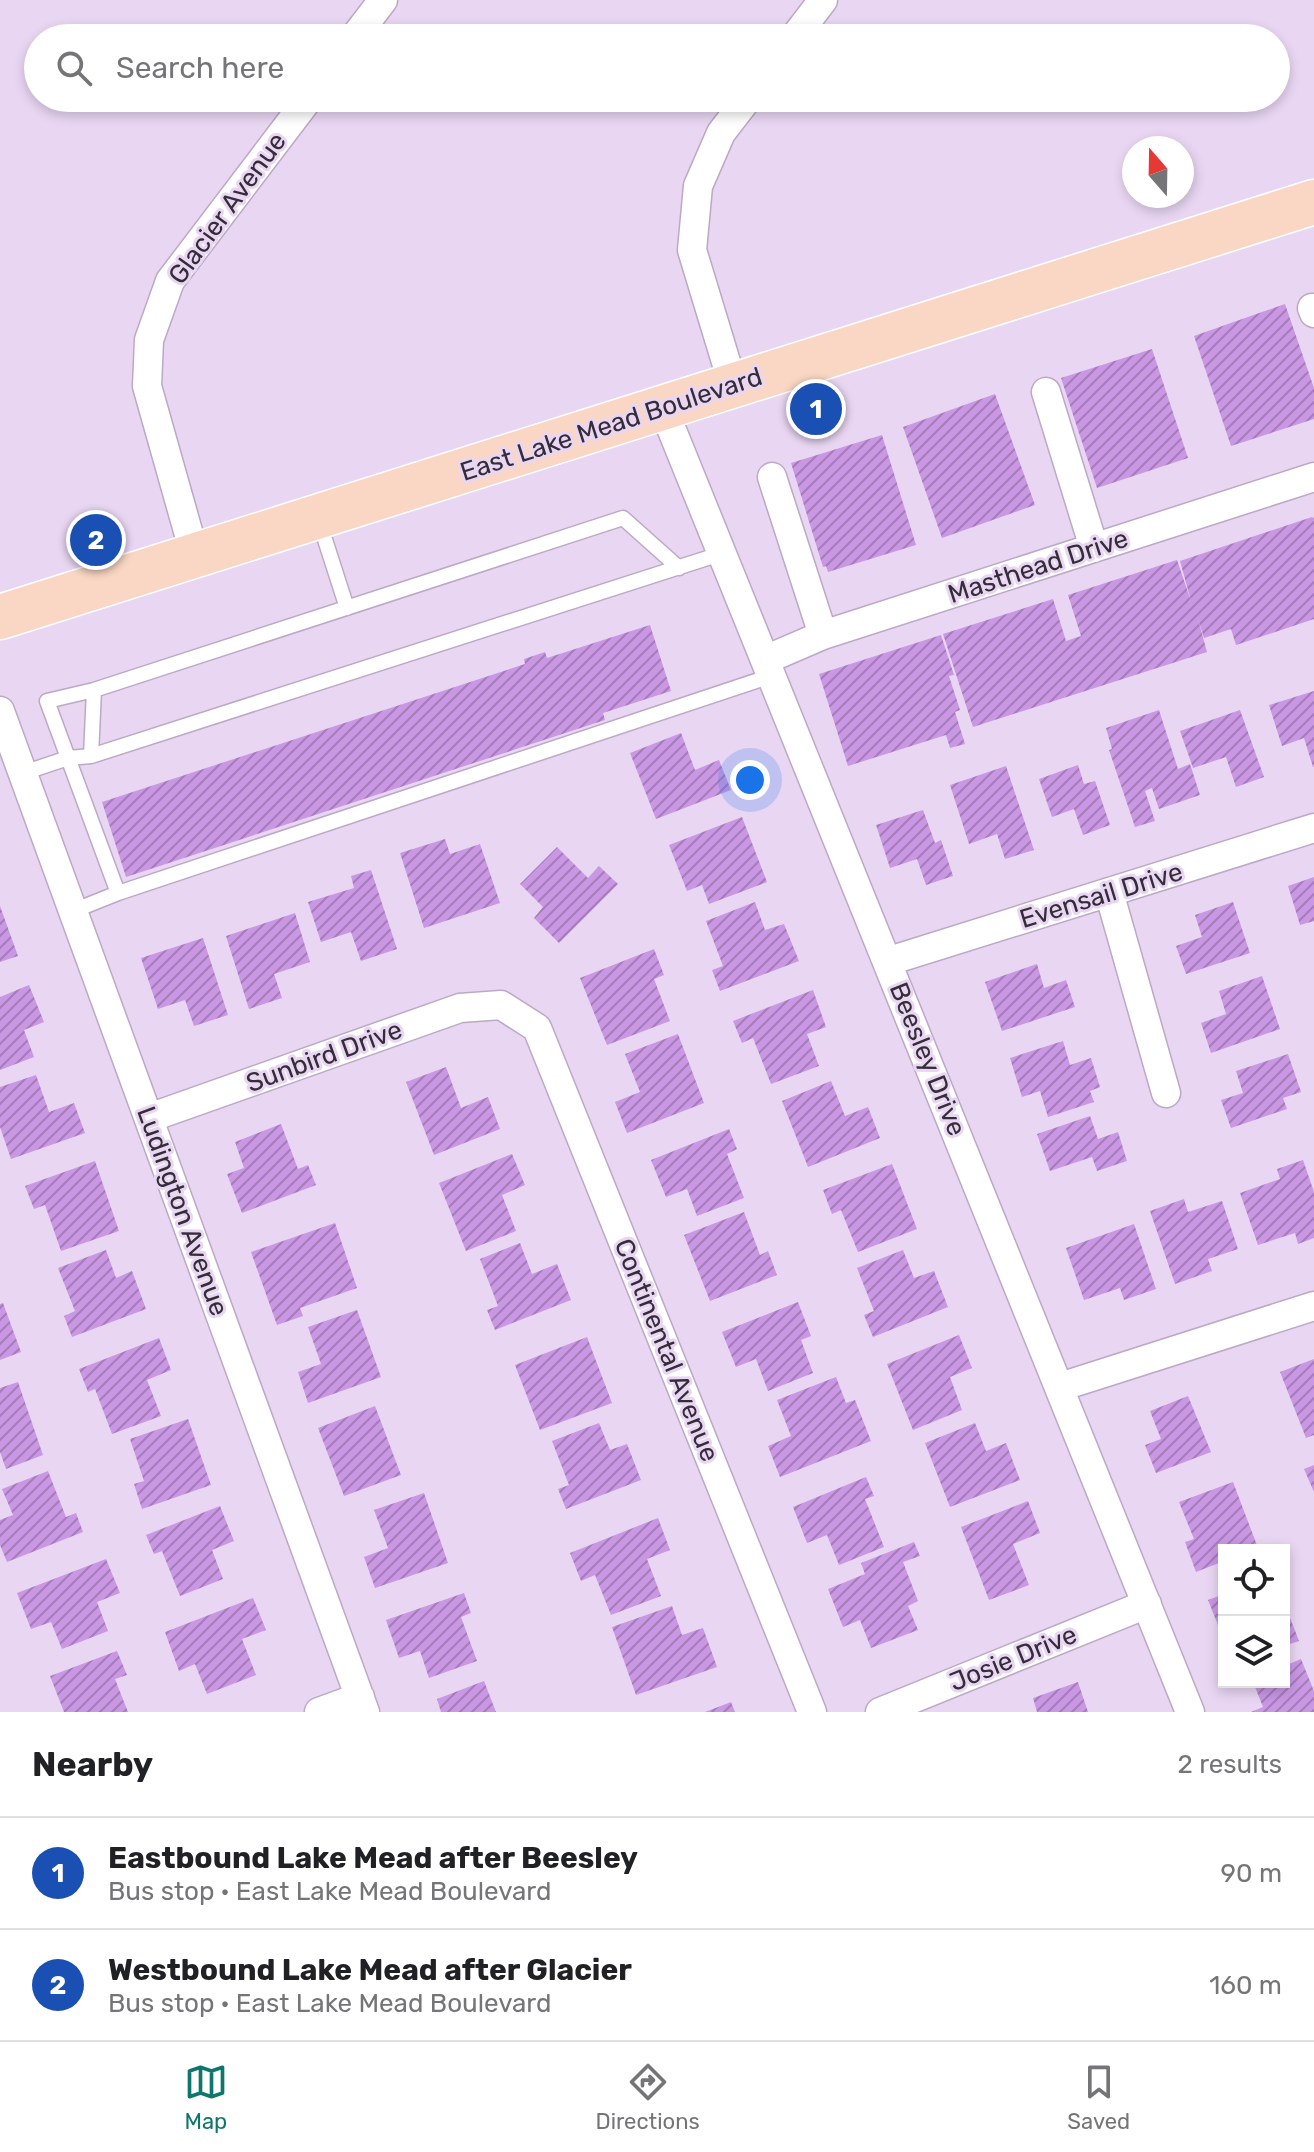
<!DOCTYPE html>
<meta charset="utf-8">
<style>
body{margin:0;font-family:Rubik,sans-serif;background:#f6f6f6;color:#202124}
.controls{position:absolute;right:24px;bottom:24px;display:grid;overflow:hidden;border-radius:0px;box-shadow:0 4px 12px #0003}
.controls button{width:72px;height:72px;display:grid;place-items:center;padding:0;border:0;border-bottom:2px solid #e0e0e0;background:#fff;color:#202124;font:40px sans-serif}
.compass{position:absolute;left:1122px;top:136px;width:72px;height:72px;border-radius:50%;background:#fff;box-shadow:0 4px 12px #0003;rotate:340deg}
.you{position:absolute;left:750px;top:780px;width:28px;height:28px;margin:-20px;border:6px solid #fff;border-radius:50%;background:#1a73e8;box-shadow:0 0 0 12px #1a73e833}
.badge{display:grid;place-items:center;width:52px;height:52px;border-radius:50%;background:#0f766e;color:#fff;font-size:26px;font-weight:700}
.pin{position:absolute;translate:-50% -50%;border:4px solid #fff;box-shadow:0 2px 8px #0006}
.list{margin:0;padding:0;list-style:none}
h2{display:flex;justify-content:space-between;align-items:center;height:104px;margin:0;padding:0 32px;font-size:34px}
h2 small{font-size:26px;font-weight:400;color:#757577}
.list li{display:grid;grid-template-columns:52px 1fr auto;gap:24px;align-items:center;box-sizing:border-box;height:112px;padding:0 32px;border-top:2px solid #e0e0e0}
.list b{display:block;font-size:30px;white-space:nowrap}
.list p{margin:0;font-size:26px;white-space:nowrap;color:#757577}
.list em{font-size:26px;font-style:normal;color:#757577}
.icon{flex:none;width:44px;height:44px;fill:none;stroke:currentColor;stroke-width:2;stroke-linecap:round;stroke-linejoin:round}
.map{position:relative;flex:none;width:1314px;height:1712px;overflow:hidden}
.search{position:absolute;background:#fff;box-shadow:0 4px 12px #0003;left:24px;right:24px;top:24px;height:88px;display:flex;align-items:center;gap:20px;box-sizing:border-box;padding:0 28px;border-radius:44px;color:#757577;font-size:30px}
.sheet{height:328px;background:#fff}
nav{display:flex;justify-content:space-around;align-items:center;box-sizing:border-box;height:112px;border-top:2px solid #e0e0e0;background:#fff;font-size:22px;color:#757577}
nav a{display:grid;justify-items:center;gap:4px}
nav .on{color:#0f766e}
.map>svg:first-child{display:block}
</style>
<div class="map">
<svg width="1314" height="1712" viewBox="0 0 1314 1712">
<defs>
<pattern id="building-hatch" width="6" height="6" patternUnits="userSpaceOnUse" patternTransform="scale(2)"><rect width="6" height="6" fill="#ca97e4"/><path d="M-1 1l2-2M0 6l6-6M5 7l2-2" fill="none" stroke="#a57cba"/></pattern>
</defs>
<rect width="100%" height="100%" fill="#e9d6f3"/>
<path fill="url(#building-hatch)" d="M1285,304l29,84v31l-83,27 -37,-110z
M1152,349l36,109 -91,30 -36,-110z
M995,394l40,111 -93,33 -39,-111z
M882,435l34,110 -88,27 -2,-6 -3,1 -32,-104z
M1312,517l2,1v101l-78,26 -5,-16 -27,9 -6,-19 9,33 -234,75 -30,-93 110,-35 13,42 15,-5 -13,-41 109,-35 14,41 -11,-40z
M650,625l21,66 -68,22 2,7 -479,157 -24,-75 423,-138 -1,-5 21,-7 2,6z
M941,635l13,40 -5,1 11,34 -5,2 10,32 -15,4 -4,-13 -98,31 -29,-92z
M1314,691v76h-1l-9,-29 -22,8 -13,-41z
M1159,710l19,59 12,-5 10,31 -41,14 -7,-21 -7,3 10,30 -20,6 -26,-77 3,-1 -6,-21z
M1240,710l24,67 -28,10 -10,-30 -33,11 -13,-37z
M681,733l14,37 24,-10 12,30 -75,29 -26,-66z
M1078,765l6,19 11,-3 15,44 -27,10 -9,-26 -22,8 -13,-38z
M1006,766l28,84 -29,9 -8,-25 -28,10 -19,-59z
M923,810l12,33 6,-3 12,36 -27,9 -9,-26 -27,9 -14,-43z
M742,817l25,65 -58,22 -7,-19 -15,6 -18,-46z
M445,839l5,15 30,-10 20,59 -76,25 -24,-75z
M557,847l31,31 11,-12 19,18 -59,59 -25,-25 9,-11 -23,-23z
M371,870l26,79 -36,12 -10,-29 -30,10 -13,-40 46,-14 -3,-12z
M1314,877v44l-14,4 -12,-39z
M755,902l10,28 19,-6 15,37 -79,30 -8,-21 11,-4 -17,-45z
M1233,902l17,51 -64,21 -10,-28 26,-9 -7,-22z
M0,906l18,50 -18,6z
M295,913l15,49 -36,12 8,24 -33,11 -23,-73z
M203,938l25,77 -34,11 -9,-26 -27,9 -17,-51z
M654,949l10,26 -10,4 16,42 -63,24 -27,-67z
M1037,964l7,24 22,-8 9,27 -73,24 -17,-49z
M1262,976l18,53 -69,24 -10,-30 25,-9 -7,-23z
M29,985l15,37 -20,8 10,27 -34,13v-73z
M813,990l13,37 -19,7 12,32 -48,18 -18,-46 -11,5 -9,-22z
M678,1034l26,69 -77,30 -12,-31 25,-10 -15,-38z
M1063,1041l7,24 21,-7 9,29 -10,4 4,11 -46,15 -8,-26 -18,6 -12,-39z
M1288,1054l13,38 -18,6 4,11 -56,19 -10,-28 22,-7 -7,-22z
M446,1067l15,41 27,-11 12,32 -66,26 -28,-73z
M36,1075l13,37 25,-9 11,30 -74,26 -11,-32v-40z
M831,1081l14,35 23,-9 12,31 -72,29 -26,-66z
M1090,1116l8,23 20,-7 9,29 -30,10 -5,-14 -42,14 -13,-37z
M281,1124l17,45 10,-4 8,20 -74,28 -15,-39 17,-6 -9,-26z
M729,1129l8,20 -10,5 17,44 -47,18 -10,-27 -21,8 -15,-37z
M512,1154l13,31 -23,10 14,36 -50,20 -27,-68z
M1303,1160l11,32v46l-16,6 -3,-11 -37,12 -18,-52 40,-14 -3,-10z
M95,1161l24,70 -58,20 -16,-46 -11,4 -9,-23z
M892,1164l25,65 -59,23 -17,-42 -9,4 -9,-24z
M1184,1199l4,13 34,-11 16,48 -30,10 4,12 -37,13 -25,-73z
M744,1212l16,43 8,-4 9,24 -67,26 -26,-66z
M335,1223l22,65 -57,20 3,8 -26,9 -26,-73z
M1134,1224l22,65 -32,11 -4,-12 -36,12 -18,-52z
M520,1243l12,31 25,-10 14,36 -76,30 -8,-20 11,-4 -18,-47z
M106,1250l10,28 16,-7 14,38 -74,28 -8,-21 11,-5 -17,-43z
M903,1250l11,28 20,-7 14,36 -75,30 -9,-22 10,-4 -17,-43z
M798,1302l13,34 -10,4 12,33 -45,18 -12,-32 -20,8 -14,-35z
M3,1303l18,49 -21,8v-56z
M357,1310l24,67 -73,26 -10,-31 23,-8 -13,-37z
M959,1335l13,33 -22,9 12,33 -49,20 -26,-66z
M587,1337l25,66 -72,27 -25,-65z
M159,1338l12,32 -24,10 14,36 -49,18 -17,-45 -7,3 -9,-23z
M1314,1359v76l-8,3 -26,-66z
M836,1377l10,26 9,-3 16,41 -91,36 -12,-31 23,-10 -14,-36z
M18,1382l25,73 -37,14 -6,-17v-64z
M1188,1396l23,56 -55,21 -11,-28 16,-6 -11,-28z
M375,1406l26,69 -57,21 -26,-68z
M188,1419l23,66 -69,24 -8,-25 10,-3 -14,-42z
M599,1423l11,27 17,-6 14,36 -75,29 -8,-20 11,-4 -17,-44z
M975,1423l11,28 20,-8 14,37 -70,27 -25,-64z
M1314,1465v27l-10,-23z
M48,1471l18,46 10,-4 7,19 -76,30 -7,-17v-25l13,-5 -11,-26z
M866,1477l8,19 -9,3 19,48 -45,18 -12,-30 -20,8 -14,-36z
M1233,1482l25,66 -34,2v11l-28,11 -11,-30 9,-3 -15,-37z
M424,1493l24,70 -73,25 -11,-31 24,-9 -14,-38z
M1028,1501l12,32 -27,11 16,41 -40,15 -28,-73z
M220,1506l14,35 -22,9 11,29 -43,17 -18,-45 -8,3 -8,-19z
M658,1518l12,32 -23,9 14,37 -50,19 -16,-40 -14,6 -11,-28z
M914,1542l6,14 -17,6 15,39 -10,5 10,24 -47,18 -11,-28 -17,7 -15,-38 37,-15 -4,-11z
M106,1559l14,34 -23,9 11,29 -46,18 -11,-27 -20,7 -14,-36z
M464,1593l7,20 -10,4 16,44 -48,17 -9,-27 -21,7 -13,-38z
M1224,1594v46l-16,-40z
M253,1598l13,32 -24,9 14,36 -49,19 -12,-30 -16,7 -14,-39z
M1284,1602l15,39 -15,5z
M672,1606l10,29 21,-7 14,39 -81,28 -24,-68z
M117,1651l10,24 -12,4 13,33h-64l-14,-36z
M1301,1659l13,32v21h-63l12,-5 -10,-25h31v-16z
M484,1681l12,31h-55l-4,-13z
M1078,1682l10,30h-51l-4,-14z
M731,1702l4,10h-30z"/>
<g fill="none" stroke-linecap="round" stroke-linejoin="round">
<g stroke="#bba9c5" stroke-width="17">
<path id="lane" d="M319,521l28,87
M94,690l-47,11 71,192 653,-217
M91,756l3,-66 529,-172 56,50
M23,773l45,-15 23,-2 629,-202
M73,911l45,-18"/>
</g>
<g stroke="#bba9c5" stroke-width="31">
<path id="street" d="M354,38l29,-38
M794,38l29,-38
M1312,308l2,5
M733,385l-41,-135 6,-64 23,-53 27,-35
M1046,392l48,156
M663,408l527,1304
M772,477l51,158
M195,556l-48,-170 2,-46 21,-59 139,-183
M765,660l58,-25 491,-158
M0,711l365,1001
M1109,892l57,201
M889,961l425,-133
M149,1118l311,-110 41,-3 36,23 275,684
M1060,1387l254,-81
M319,1712l41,-15
M880,1712l267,-108"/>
</g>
<g stroke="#fff" stroke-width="47">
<path id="primary" d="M0,617l1314,-415"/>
</g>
<use href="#lane" stroke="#fff" stroke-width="14"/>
<use href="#street" stroke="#fff" stroke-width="28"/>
<use href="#primary" stroke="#fad7c4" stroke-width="44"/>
</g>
<g text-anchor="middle" stroke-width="6" stroke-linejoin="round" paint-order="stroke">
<g font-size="26" fill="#342d38" stroke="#e9d6f3">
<text transform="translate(227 208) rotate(-54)" y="9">Glacier Avenue</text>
<text transform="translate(611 424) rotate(-18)" y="9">East Lake Mead Boulevard</text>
<text transform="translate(1038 566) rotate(-18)" y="9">Masthead Drive</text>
<text transform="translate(1101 895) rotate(-17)" y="9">Evensail Drive</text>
<text transform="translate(324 1056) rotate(-20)" y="9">Sunbird Drive</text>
<text transform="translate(928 1059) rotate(68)" y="9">Beesley Drive</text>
<text transform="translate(183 1211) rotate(70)" y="9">Ludington Avenue</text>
<text transform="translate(667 1350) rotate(68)" y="9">Continental Avenue</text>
<text transform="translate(1013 1658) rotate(-22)" y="9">Josie Drive</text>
</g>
</g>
</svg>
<div class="controls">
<button><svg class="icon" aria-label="locate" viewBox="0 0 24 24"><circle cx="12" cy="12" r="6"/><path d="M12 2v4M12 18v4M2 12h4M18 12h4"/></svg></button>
<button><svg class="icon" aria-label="layers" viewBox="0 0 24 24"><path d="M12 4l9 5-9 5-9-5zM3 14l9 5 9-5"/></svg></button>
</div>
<svg class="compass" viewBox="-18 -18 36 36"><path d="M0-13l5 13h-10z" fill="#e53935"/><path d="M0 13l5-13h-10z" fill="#757577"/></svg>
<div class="you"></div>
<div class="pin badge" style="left:816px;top:409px;background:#1a4fb4">1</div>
<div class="pin badge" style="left:96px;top:540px;background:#1a4fb4">2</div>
<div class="search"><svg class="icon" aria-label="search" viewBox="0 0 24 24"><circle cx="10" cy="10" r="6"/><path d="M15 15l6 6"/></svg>Search here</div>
</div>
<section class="sheet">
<h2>Nearby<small>2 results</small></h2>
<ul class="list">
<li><span class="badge" style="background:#1a4fb4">1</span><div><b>Eastbound Lake Mead after Beesley</b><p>Bus stop · East Lake Mead Boulevard</p></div><em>90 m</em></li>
<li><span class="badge" style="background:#1a4fb4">2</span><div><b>Westbound Lake Mead after Glacier</b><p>Bus stop · East Lake Mead Boulevard</p></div><em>160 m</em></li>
</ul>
</section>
<nav>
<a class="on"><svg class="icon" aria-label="map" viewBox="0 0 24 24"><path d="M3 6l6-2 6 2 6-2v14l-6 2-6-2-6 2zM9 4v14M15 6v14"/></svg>Map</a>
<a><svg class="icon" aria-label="directions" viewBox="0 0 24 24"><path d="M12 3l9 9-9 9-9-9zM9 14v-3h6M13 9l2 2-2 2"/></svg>Directions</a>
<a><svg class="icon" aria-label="saved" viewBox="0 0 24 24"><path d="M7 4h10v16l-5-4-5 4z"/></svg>Saved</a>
</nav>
